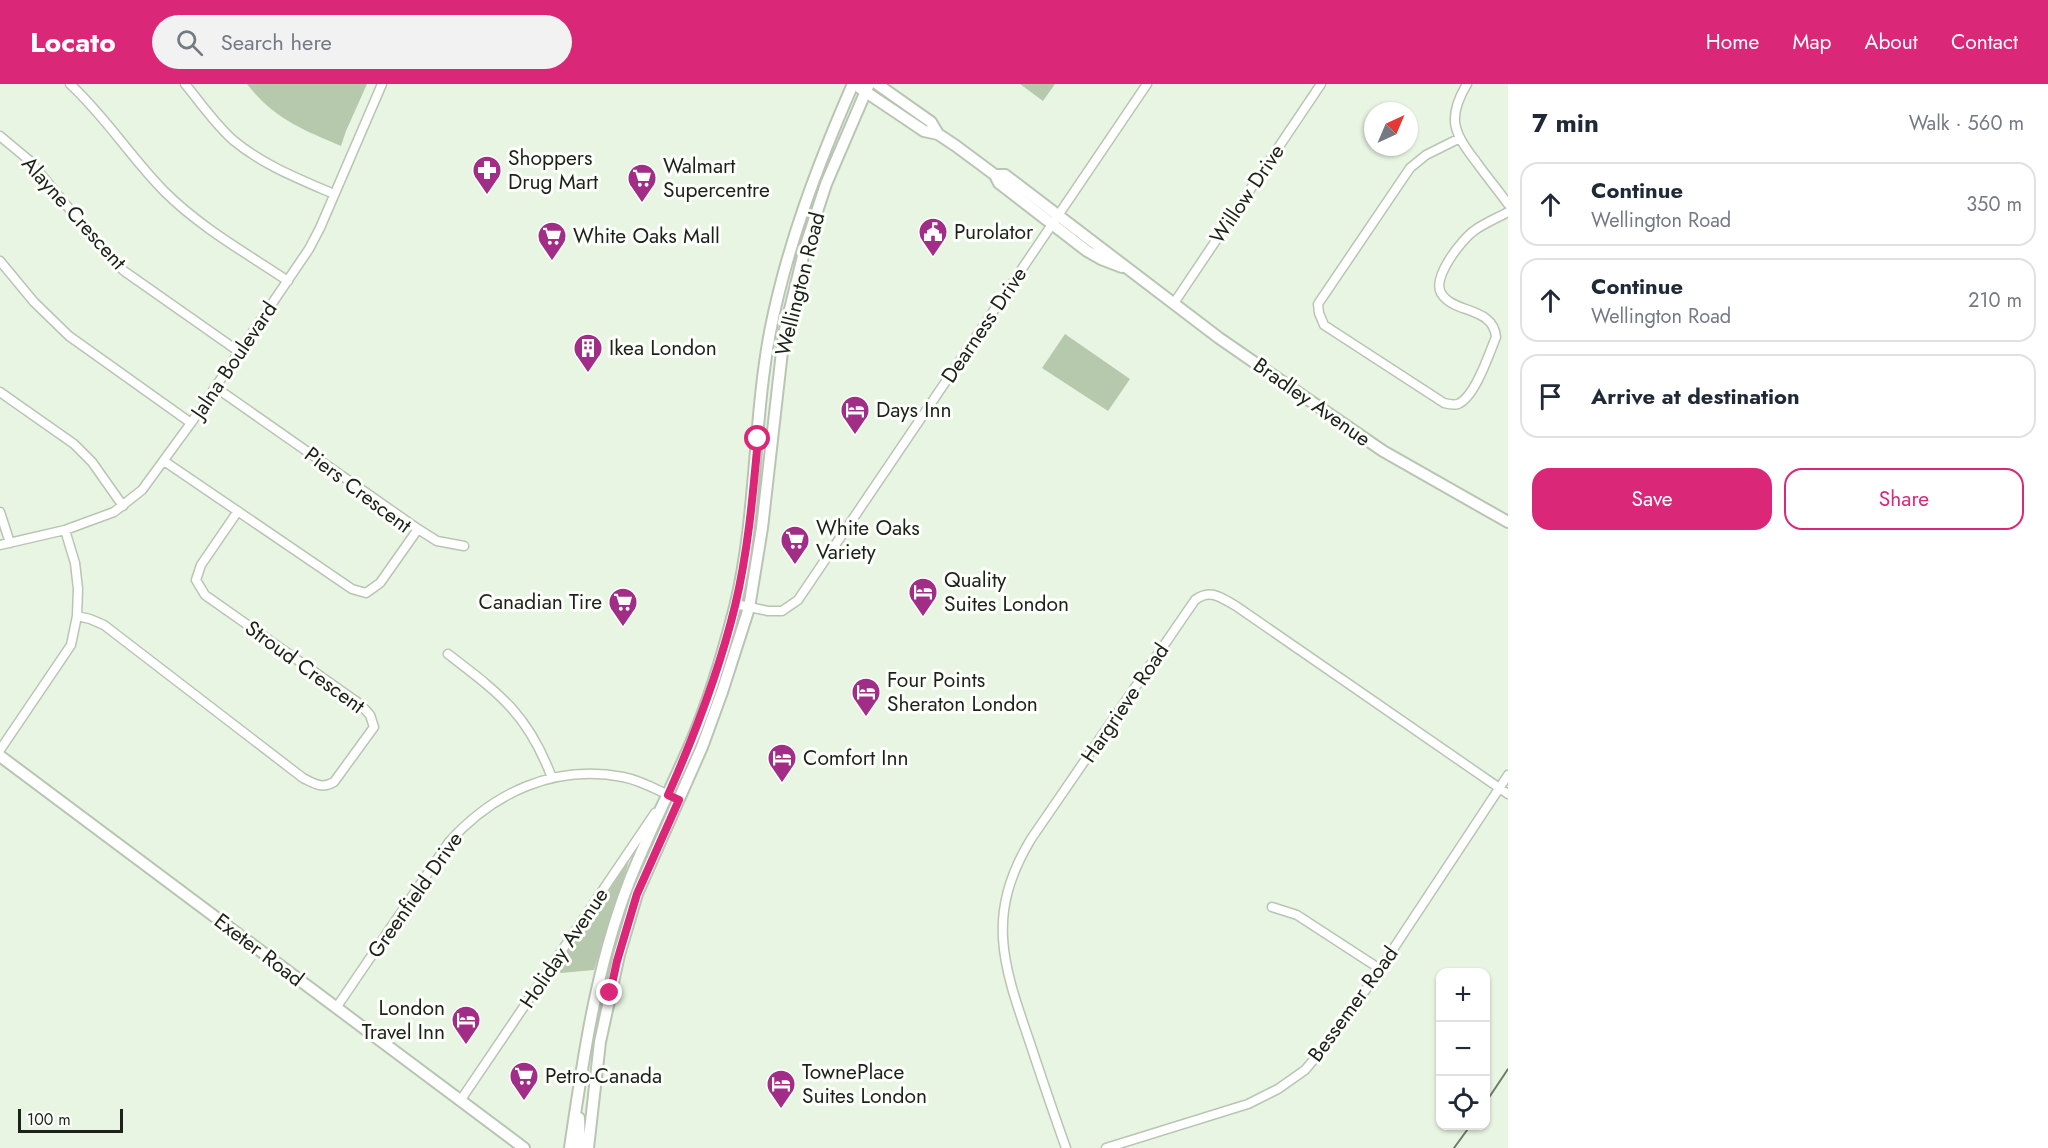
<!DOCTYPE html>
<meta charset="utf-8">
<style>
body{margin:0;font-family:Jost,sans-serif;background:#f2f2f3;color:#1f2937}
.controls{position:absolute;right:18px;bottom:18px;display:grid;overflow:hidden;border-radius:12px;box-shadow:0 2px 4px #0004}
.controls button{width:54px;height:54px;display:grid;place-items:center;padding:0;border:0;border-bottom:2px solid #e0e1e3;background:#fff;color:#1f2937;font:30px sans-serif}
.compass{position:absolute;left:1364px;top:18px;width:54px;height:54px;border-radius:50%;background:#fff;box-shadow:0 2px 4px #0004;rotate:44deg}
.scale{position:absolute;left:18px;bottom:15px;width:105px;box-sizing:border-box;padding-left:6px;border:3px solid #1d211b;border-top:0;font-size:16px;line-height:21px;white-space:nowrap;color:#1d211b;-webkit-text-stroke:4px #fdfffb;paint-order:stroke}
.stop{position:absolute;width:18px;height:18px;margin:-14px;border:4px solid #db2777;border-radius:50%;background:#fff}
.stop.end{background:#db2777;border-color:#fff;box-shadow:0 2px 6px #0008}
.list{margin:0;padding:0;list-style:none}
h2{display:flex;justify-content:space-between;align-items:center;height:78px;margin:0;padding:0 24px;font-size:26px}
h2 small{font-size:20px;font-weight:400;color:#747a83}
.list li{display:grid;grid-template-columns:39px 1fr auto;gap:18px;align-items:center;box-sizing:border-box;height:84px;margin:0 12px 12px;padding:0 12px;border:2px solid #e0e1e3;border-radius:18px}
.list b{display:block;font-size:22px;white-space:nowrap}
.list p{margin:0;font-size:20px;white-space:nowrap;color:#747a83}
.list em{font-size:20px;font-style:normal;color:#747a83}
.actions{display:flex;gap:12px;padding:18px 24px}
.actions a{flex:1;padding:14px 0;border:2px solid #db2777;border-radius:18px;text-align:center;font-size:21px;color:#db2777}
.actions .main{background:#db2777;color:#fff}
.icon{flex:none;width:33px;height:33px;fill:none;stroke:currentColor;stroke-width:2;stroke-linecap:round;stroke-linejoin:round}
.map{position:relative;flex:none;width:1508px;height:1064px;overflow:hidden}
header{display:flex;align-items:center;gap:36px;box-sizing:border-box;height:84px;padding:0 30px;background:#db2777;color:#fff}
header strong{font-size:28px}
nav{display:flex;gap:33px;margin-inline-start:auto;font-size:21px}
.search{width:420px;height:54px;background:#f2f2f3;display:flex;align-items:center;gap:15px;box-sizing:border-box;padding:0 21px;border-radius:33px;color:#747a83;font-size:22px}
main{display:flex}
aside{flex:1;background:#fff}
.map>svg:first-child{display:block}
</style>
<header>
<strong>Locato</strong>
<div class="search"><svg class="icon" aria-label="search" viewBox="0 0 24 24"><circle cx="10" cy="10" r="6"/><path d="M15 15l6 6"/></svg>Search here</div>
<nav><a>Home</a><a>Map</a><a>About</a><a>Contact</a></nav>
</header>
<main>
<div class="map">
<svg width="1508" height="1064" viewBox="0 0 1508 1064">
<rect width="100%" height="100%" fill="#e9f5e3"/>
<path fill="#b7c9ad" d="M247,0h120l-21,47 -5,15c-38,-16 -68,-28 -94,-62z
M1020,0h35l-12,17z
M1065,250l65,45 -22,32 -66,-43z
M630,774l-36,112 -33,3 -3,-2v-5z"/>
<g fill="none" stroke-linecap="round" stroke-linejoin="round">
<path stroke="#6d7d64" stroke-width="2" d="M1486,1018l22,-33
M1454,1064l16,-22"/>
<g stroke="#b9c5b3" stroke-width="11">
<path id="minor" d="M70,0c36,33 61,74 95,108 35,35 81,61 123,89
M185,0c15,18 30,40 48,56 30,25 66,39 101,54
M1467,0c-21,35 -13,49 10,79 10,14 21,27 31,41
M0,52l30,25 69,84 25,26 114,80
M1458,55l-32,16 -16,13 -92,136 1,9 5,12 120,78c4,1 10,2 14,1 17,-7 31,-50 38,-67 -3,-31 -43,-23 -55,-44 -9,-16 21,-54 34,-63 10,-7 22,-12 33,-18
M0,177l34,41 35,34 122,87
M1174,219l147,-219
M0,308l74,52 18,18 31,44
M164,377l188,128 14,4 14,-10 38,-54 -203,-142
M0,428l10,31
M418,445l19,12 27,5
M0,461l65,-15 49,-18 28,-22 49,-67 118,-174 11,-21 62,-144
M735,520l33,7h14l16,-11 349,-516
M77,532l13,3 14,6 199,153c12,6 19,11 31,4l40,-55 -4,-12 -10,-11 -155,-109 -9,-15 5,-15 37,-54
M448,570c52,40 80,60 104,124
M0,666l71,-105 6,-29 1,-27 -3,-26 -10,-33
M1272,823l25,8 83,54
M336,924l113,-166c45,-50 106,-78 174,-65 21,4 37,15 56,23
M460,1017l195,-288
M1066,1064c-13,-36 -25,-72 -37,-108 -27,-78 -43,-126 2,-201l164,-239c16,-12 26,-2 41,6l272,188
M1106,1064l142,-44 30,-15 27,-19 27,-32 48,-69 128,-194"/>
</g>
<g stroke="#b9c5b3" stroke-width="14">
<path id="major" d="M877,0l54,38 7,12
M860,4l64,43 14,3 18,12 39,29 4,8 88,68 14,8 21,8
M995,91h10l214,163 116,80 48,33 125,71
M0,672l524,392
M579,1034l1,30
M570,1064c13,-89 26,-181 59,-266 18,-46 41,-91 61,-137 19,-44 33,-91 45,-138 22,-90 18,-184 35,-275 17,-87 48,-168 83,-248
M588,1064l12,-106 19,-87 18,-61 65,-147 20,-55 27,-84 13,-80 22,-194 21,-86 21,-64 43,-100"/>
</g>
<use href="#minor" stroke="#fff" stroke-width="8"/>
<use href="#major" stroke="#fff" stroke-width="10"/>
</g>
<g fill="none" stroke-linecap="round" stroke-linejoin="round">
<path stroke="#db2777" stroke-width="8" d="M610,909l7,-32 20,-67 42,-94 -11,-5c27,-61 51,-123 67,-189 13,-54 18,-112 23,-167"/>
</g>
<defs>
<g id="pharmacy-pin" transform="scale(1.5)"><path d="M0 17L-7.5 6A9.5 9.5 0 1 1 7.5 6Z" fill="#a22d87" stroke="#fdfffb"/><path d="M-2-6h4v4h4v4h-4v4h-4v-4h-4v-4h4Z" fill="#fff"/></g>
<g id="supermarket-pin" transform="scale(1.5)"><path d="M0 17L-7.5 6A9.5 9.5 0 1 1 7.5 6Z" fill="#a22d87" stroke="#fdfffb"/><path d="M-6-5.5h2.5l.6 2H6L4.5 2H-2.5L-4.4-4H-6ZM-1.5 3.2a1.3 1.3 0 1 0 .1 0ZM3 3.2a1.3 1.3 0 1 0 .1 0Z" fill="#fff"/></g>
<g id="civic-pin" transform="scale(1.5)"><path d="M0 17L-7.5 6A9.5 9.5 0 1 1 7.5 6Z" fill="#a22d87" stroke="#fdfffb"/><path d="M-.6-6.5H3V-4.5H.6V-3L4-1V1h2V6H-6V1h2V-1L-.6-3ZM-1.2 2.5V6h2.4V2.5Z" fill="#fff"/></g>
<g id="building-pin" transform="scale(1.5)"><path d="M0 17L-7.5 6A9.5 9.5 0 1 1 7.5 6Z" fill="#a22d87" stroke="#fdfffb"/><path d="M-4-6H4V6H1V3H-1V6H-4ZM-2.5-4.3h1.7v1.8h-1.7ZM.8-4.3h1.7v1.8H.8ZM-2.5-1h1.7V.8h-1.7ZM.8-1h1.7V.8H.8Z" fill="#fff"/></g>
<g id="hotel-pin" transform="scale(1.5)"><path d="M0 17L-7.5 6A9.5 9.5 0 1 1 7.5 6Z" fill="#a22d87" stroke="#fdfffb"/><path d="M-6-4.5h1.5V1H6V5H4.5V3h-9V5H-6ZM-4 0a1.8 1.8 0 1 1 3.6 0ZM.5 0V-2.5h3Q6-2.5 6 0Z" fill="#fff"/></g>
</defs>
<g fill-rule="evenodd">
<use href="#pharmacy-pin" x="487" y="86"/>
<use href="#supermarket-pin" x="642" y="94"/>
<use href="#civic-pin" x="933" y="148"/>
<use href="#supermarket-pin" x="552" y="152"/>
<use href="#building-pin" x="588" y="264"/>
<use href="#hotel-pin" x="855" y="326"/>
<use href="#supermarket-pin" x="795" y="456"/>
<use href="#hotel-pin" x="923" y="508"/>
<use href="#supermarket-pin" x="623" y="518"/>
<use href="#hotel-pin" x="866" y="608"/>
<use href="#hotel-pin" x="782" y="674"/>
<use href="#hotel-pin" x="466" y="936"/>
<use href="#supermarket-pin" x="524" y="992"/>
<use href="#hotel-pin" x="781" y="1000"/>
</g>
<g text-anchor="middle" stroke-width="6" stroke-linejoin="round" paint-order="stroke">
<g font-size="21" fill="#1d211b" stroke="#fdfffb" text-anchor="start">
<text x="508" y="81">Shoppers<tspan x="508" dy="24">Drug Mart</tspan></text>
<text x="663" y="89">Walmart<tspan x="663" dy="24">Supercentre</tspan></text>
<text x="954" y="155">Purolator</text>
<text x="573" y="159">White Oaks Mall</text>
<text x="609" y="271">Ikea London</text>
<text x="876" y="333">Days Inn</text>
<text x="816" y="451">White Oaks<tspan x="816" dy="24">Variety</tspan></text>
<text x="944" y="503">Quality<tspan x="944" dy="24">Suites London</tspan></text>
<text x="602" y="525" text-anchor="end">Canadian Tire</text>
<text x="887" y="603">Four Points<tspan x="887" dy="24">Sheraton London</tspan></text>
<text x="803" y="681">Comfort Inn</text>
<text x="445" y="931" text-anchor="end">London<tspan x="445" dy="24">Travel Inn</tspan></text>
<text x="802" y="995">TownePlace<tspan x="802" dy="24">Suites London</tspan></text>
<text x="545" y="999">Petro-Canada</text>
</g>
<g font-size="21" fill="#1d211b" stroke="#fdfffb">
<text transform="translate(1247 110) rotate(-56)" y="7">Willow Drive</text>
<text transform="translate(74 129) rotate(48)" y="7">Alayne Crescent</text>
<text transform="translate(800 200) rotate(-76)" y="7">Wellington Road</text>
<text transform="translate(984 241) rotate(-56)" y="7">Dearness Drive</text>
<text transform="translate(234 276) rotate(-56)" y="7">Jalna Boulevard</text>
<text transform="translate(1312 318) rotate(35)" y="7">Bradley Avenue</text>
<text transform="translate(358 406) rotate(37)" y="7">Piers Crescent</text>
<text transform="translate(305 583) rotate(36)" y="7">Stroud Crescent</text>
<text transform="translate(1125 619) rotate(-56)" y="7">Hargrieve Road</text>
<text transform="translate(415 811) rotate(-55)" y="7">Greenfield Drive</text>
<text transform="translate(564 864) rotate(-56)" y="7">Holiday Avenue</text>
<text transform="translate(259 866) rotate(37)" y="7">Exeter Road</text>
<text transform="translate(1353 920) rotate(-54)" y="7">Bessemer Road</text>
</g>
</g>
</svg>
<div class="controls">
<button>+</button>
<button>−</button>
<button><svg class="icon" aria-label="locate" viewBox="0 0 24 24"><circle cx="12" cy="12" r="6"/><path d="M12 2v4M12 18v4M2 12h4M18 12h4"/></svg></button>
</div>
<svg class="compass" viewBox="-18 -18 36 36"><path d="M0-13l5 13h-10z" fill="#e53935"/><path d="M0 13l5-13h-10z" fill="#747a83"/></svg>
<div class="scale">100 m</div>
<div class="stop" style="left:758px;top:355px"></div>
<div class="stop end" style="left:610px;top:909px"></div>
</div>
<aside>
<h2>7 min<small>Walk · 560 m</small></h2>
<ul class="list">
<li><svg class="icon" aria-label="ahead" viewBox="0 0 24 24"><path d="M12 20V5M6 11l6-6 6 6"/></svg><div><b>Continue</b><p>Wellington Road</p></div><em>350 m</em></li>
<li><svg class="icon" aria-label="ahead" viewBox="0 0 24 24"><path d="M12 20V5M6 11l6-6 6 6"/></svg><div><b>Continue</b><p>Wellington Road</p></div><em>210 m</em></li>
<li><svg class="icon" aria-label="arrive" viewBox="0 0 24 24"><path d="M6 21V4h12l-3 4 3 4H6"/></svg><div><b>Arrive at destination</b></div></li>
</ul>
<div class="actions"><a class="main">Save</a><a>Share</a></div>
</aside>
</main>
